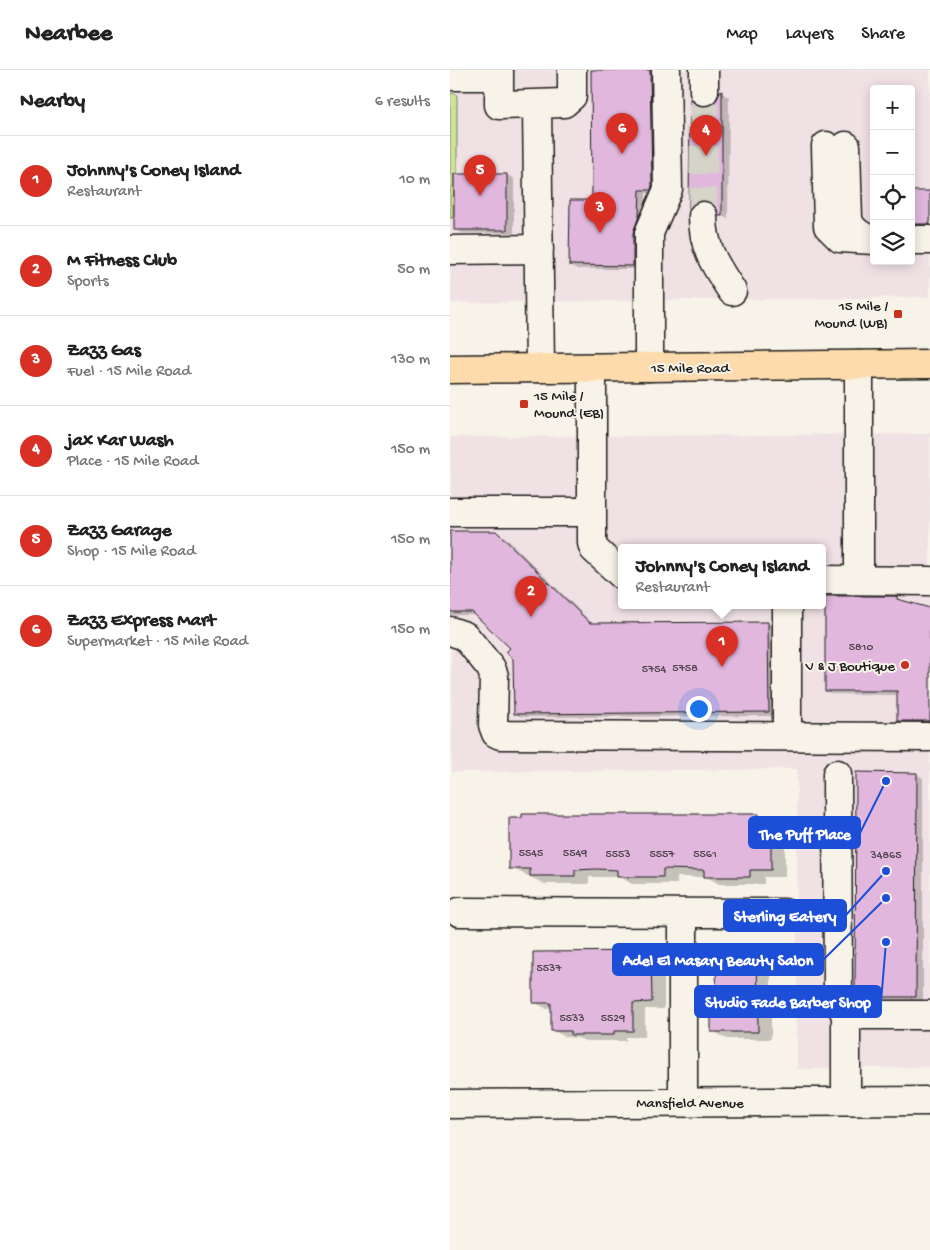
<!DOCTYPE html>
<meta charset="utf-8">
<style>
body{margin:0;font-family:"Gochi Hand",sans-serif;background:#f6f6f6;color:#222}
.controls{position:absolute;right:15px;top:15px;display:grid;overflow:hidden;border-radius:5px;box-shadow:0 2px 12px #0003}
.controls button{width:45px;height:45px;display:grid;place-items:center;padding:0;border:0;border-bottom:1px solid #e0e0e0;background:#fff;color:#222;font:25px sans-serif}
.you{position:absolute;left:248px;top:638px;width:18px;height:18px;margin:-12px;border:4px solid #fff;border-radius:50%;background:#1a73e8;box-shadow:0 0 0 8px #1a73e833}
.badge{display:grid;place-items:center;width:32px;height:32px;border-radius:50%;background:#d93025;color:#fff;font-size:16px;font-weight:700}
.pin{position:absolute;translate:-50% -41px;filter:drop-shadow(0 1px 2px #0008)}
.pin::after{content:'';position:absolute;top:26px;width:18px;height:15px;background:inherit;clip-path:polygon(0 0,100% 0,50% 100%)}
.popup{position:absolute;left:168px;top:474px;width:208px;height:65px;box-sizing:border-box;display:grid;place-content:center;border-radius:5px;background:#fff;filter:drop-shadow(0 1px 4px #0005);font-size:16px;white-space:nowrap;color:#767676}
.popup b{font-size:19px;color:#222}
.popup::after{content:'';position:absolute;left:50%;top:100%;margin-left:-10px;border:10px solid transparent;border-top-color:#fff}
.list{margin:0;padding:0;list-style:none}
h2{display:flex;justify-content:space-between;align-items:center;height:65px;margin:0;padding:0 20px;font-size:21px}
h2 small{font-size:16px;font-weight:400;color:#767676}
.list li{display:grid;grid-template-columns:32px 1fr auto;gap:15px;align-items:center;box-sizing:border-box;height:90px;padding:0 20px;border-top:1px solid #e0e0e0}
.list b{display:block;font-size:19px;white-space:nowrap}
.list p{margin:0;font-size:16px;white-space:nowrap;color:#767676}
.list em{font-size:16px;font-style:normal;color:#767676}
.icon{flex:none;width:28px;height:28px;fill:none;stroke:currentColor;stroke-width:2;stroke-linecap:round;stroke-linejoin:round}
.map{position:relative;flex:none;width:480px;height:1180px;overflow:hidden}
header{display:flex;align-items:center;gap:30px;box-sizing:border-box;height:70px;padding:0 25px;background:#fff;border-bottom:1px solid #e0e0e0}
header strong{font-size:24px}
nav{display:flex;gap:28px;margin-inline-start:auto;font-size:18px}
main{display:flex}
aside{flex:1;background:#fff}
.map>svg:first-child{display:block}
</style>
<header>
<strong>Nearbee</strong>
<nav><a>Map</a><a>Layers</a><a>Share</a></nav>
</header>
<main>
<aside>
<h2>Nearby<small>6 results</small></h2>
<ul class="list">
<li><span class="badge">1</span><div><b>Johnny's Coney Island</b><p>Restaurant</p></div><em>10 m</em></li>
<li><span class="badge">2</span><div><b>M Fitness Club</b><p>Sports</p></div><em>50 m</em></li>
<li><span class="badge">3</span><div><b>Zazz Gas</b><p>Fuel · 15 Mile Road</p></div><em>130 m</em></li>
<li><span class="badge">4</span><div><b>jax Kar Wash</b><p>Place · 15 Mile Road</p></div><em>150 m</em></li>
<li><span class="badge">5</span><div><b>Zazz Garage</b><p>Shop · 15 Mile Road</p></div><em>150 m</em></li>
<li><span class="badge">6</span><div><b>Zazz Express Mart</b><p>Supermarket · 15 Mile Road</p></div><em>150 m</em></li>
</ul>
</aside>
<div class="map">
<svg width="480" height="1180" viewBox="0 0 480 1180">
<rect width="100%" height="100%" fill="#f7f3e8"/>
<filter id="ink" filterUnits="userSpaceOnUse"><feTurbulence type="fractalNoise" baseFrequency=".02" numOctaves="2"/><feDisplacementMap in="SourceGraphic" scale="10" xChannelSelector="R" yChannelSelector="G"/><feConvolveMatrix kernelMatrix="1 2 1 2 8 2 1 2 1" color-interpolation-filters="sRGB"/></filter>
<g filter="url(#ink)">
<path fill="#f0e1e5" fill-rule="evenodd" d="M0,0h480v227l-480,6zM424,19h37v172h-37z
M480,364v633l-133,2v-300l-345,3 -2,-335zM172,478h200v58h-200z"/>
<path fill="#cce49a" stroke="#74805b" d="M0,23l6,1 1,3v77h-3l-1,44h-3z"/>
<path fill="#0003" d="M142,0h65v123h-11v27l-6,49h-63l-7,-4 23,-64z
M271,23l8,4 -1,122 -8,-4 -5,-10 -13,1 -5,6 -6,-4 1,-107 13,7 8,-3 6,-6z
M5,105h52l7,4v54h-52l-7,-4z
M461,122h19v36l-19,2z
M0,462h46l8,4 89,88 175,-1 7,4v89l-253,1 -7,-4v-54l-4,-11 -33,-33h-28z
M447,528l33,12v115h-25l-7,-5v-25l-65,-1 -7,-4z
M466,704l7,4v222h-59l-7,-4z
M308,746l27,12v49h-21v7h-45l-12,-7h-30v7h-45l-12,-7h-31v7h-44l-34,-16z
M307,876l14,8v85h-44l-14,-8 5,-18v-46l-6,-3z
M201,882l13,8v49h-19v28h-19v4h-41l-7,-3 -13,-1 -12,-7v-21h-6l-13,-7v-49z"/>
<path fill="#e1b7dd" stroke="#1c1c1c" d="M141,0h59l2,116 -1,4h-11l-1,26 -6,17v33l-64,-1 1,-65h22z
M270,21h2v125h-3l-3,-9 -6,-5 -8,-2 -7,3 -6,5 1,-109 7,6 7,2 7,-2 6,-6z
M4,104h53v56h-53z
M461,121h19v33h-19z
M0,461h46l94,92 178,-1 1,90 -255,2 -1,-55 -7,-7 4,-4 -38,-36h-22z
M375,526h72v3l33,9v113h-33v-30h-72z
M406,702l61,1 -1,224h-61z
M72,744h237v5h12v51h-21v7h-46v-7l-41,-1v8h-46v-7l-21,-1 -21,1v6h-45v-7h-21v-51h13z
M261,875h46l1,87h-47v-20h6l-1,-47h-5z
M201,881l1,51 -19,1v28h-19v4h-43v-4h-20v-28h-18v-51z"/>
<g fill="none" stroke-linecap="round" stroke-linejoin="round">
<path stroke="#d6d3c9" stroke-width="28" stroke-dasharray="28 14" stroke-linecap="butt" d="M253,146l1,-125"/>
<g stroke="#1c1c1c" stroke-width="31">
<path id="minor" d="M49,0v35l65,-2 8,-7v-26
M0,6h49
M254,21v-21
M87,35l3,263
M376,76l2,80 12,12 34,2
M396,76l2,74c4,11 14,17 25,20
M253,146c0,32 12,49 29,75
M461,170h19
M0,180l89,-1
M409,295v215
M199,297v-134l19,-44 -2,-119
M142,298v175l2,6 28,26
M0,442h142
M372,510l108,1
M337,536v130
M0,561l15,5 26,32 3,8 -1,49 3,8 4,2 430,2
M387,704l1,226 8,15v86
M9,842l325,1
M233,843v189
M396,945h84
M0,1034l480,-3"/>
</g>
<g stroke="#1c1c1c" stroke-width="31">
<path id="major" d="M0,299l480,-5"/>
</g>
<use href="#minor" stroke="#f7f3e8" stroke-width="28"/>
<use href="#major" stroke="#fedbac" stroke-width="28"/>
</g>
</g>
<g fill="#c8321e" stroke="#f7f3e8" stroke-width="2">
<rect x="443" y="239" width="10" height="10" rx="2.5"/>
<rect x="69" y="329" width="10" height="10" rx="2.5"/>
<circle cx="455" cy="595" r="5"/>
</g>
<g text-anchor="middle" stroke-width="4" stroke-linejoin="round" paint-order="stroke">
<g font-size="12" fill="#4d434c">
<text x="411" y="580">5810</text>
<text x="235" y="601">5758</text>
<text x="204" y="602">5754</text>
<text x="81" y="786">5545</text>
<text x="125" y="786">5549</text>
<text x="168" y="787">5553</text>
<text x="212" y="787">5557</text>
<text x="255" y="787">5561</text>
<text x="436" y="788">34865</text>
<text x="99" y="901">5537</text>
<text x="122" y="951">5533</text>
<text x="163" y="951">5529</text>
</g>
<g font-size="15" fill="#1c1c1c" stroke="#f7f3e8" text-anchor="end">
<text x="438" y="240">15 Mile /<tspan x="438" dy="17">Mound (WB)</tspan></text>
<text x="84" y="330" text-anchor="start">15 Mile /<tspan x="84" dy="17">Mound (EB)</tspan></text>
<text x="445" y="600">V &amp; J Boutique</text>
</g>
<g font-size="15" fill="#1c1c1c" stroke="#f7f3e8">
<text x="240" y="302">15 Mile Road</text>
<text x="240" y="1037">Mansfield Avenue</text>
</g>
</g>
<path fill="none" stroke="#1d4ed8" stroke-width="2" d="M436 711L410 763M436 801L396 845M436 828L373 890M436 872L431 932"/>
<g fill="#1d4ed8" stroke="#f7f3e8" stroke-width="2">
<circle cx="436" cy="711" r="5"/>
<circle cx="436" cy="801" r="5"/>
<circle cx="436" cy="828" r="5"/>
<circle cx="436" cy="872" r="5"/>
</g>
<g fill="#1d4ed8" stroke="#1d4ed8" stroke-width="2">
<rect x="299" y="747" width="111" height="31" rx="5"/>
<rect x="274" y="830" width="122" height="31" rx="5"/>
<rect x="163" y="874" width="210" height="31" rx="5"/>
<rect x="245" y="916" width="186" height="31" rx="5"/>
</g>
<g font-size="16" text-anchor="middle" font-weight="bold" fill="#fff">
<text x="355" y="769">The Puff Place</text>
<text x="335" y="851">Sterling Eatery</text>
<text x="268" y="895">Adel El Masary Beauty Salon</text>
<text x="338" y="937">Studio Fade Barber Shop</text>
</g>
</svg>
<div class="controls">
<button>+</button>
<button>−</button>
<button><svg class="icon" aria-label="locate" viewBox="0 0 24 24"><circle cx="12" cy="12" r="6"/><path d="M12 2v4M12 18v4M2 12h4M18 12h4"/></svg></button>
<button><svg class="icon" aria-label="layers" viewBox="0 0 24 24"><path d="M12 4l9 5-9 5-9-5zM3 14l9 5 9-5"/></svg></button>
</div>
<div class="you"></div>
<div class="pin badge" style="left:272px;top:597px">1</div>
<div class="popup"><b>Johnny's Coney Island</b>Restaurant</div>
<div class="pin badge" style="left:81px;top:547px">2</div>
<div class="pin badge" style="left:150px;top:163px">3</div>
<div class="pin badge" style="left:256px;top:86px">4</div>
<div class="pin badge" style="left:30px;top:126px">5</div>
<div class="pin badge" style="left:172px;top:84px">6</div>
</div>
</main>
